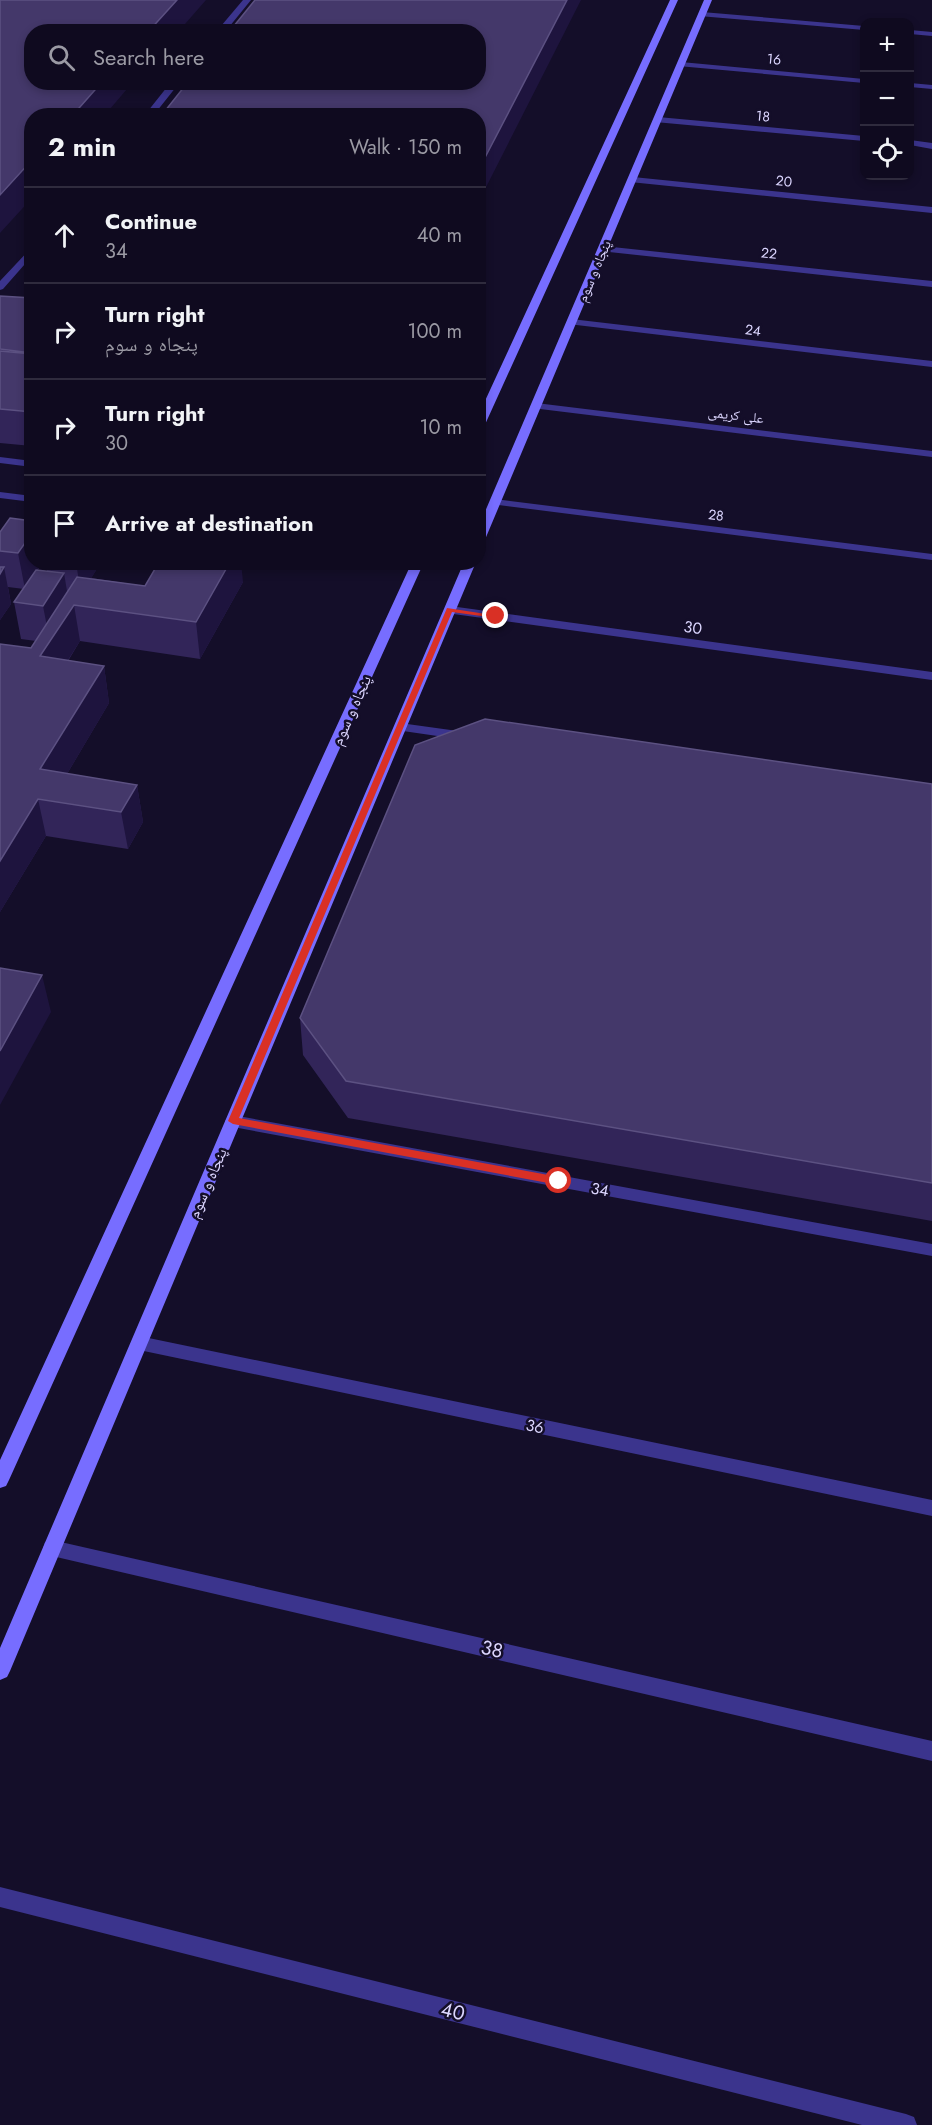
<!DOCTYPE html>
<meta charset="utf-8">
<style>
body{margin:0;font-family:Jost,"Noto Naskh Arabic",sans-serif;background:#181328;color:#f1f3f6}
.controls{position:absolute;right:18px;top:18px;display:grid;overflow:hidden;border-radius:12px;box-shadow:0 3px 9px #0003}
.controls button{width:54px;height:54px;display:grid;place-items:center;padding:0;border:0;border-bottom:2px solid #2f2b3d;background:#0f0a1f;color:#f1f3f6;font:30px sans-serif}
.stop{position:absolute;width:18px;height:18px;margin:-14px;border:4px solid #d93025;border-radius:50%;background:#fff}
.stop.end{background:#d93025;border-color:#fff;box-shadow:0 2px 6px #0008}
.list{margin:0;padding:0;list-style:none}
h2{display:flex;justify-content:space-between;align-items:center;height:78px;margin:0;padding:0 24px;font-size:26px}
h2 small{font-size:20px;font-weight:400;color:#9b9aa4}
.list li{display:grid;grid-template-columns:39px 1fr auto;gap:18px;align-items:center;box-sizing:border-box;height:96px;padding:0 24px;border-top:2px solid #2f2b3d}
.list b{display:block;font-size:22px;white-space:nowrap}
.list p{margin:0;font-size:20px;white-space:nowrap;color:#9b9aa4}
.list em{font-size:20px;font-style:normal;color:#9b9aa4}
.icon{flex:none;width:33px;height:33px;fill:none;stroke:currentColor;stroke-width:2;stroke-linecap:round;stroke-linejoin:round}
.map{position:relative;flex:none;width:932px;height:2125px;overflow:hidden}
.search{position:absolute;background:#0f0a1f;box-shadow:0 3px 9px #0003;left:24px;top:24px;width:462px;height:66px;display:flex;align-items:center;gap:15px;box-sizing:border-box;padding:0 21px;border-radius:24px;color:#9b9aa4;font-size:22px}
.panel{position:absolute;background:#0f0a1f;box-shadow:0 3px 9px #0003;left:24px;top:108px;width:462px;height:462px;border-radius:24px}
.map>svg:first-child{display:block}
</style>
<div class="map">
<svg width="932" height="2125" viewBox="0 0 932 2125">
<rect width="100%" height="100%" fill="#140e29"/>
<g fill="none" stroke-linecap="round" stroke-linejoin="round">
<path fill="#3b348d" fill-rule="evenodd" d="M243,0h8l-26,32h-9z
M171,82h9l-27,34h-9z
M32,247v9l-29,33 -3,1v-9z
M0,457l32,4v6l-32,-4z
M0,492l32,4v6l-32,-4z"/>
<path fill="#3b348d" fill-rule="evenodd" d="M702,12l162,14v4l-165,-14z
M910,30l22,2v4l-22,-2z
M681,62l183,17v4l-186,-17v-4z
M910,83l22,2v4l-22,-2z
M658,117l206,19v5l-209,-19v-4z
M910,140l22,3v6l-22,-4z
M633,177l299,30v6l-302,-31v-4z
M603,246l329,35v6l-332,-36 -2,-2z
M571,319l361,42v6l-364,-43v-4z
M536,403l396,48v6l-400,-49v-4z
M495,499l437,55v6l-441,-56v-4z
M450,606l482,66v8l-486,-67v-6z
M400,723l65,9 6,4 -6,4 -69,-10v-6z
M233,1115l699,129v12l-699,-129 -5,-2 -3,-4 3,-4z
M139,1336l793,164v16l-793,-166 -6,-2 -2,-5 2,-5z
M52,1540l880,201v20l-880,-205 -7,-2 -2,-6 2,-6z
M0,1887l906,227 8,3 3,8h-55l-862,-218z"/>
<path fill="#776dff" fill-rule="evenodd" d="M670,0h8l-195,429 -5,3v-16z
M704,0h8l-228,542 -6,3v-17z
M412,562h12l-415,918 -3,6 -6,2v-28z
M464,562h12l-466,1109 -3,6 -7,3v-32z"/>
</g>
<path fill="#322559" d="M0,296l32,2v148l-32,-3z
M0,532l32,30h10l-4,8 9,1 -1,-9h54v2l-9,14 54,8 98,-4 -43,77 -120,-18 -12,20 36,5 5,37 -42,71 70,11 6,37 -15,27 -82,-13 -46,76v-268l31,4 5,-7 -15,-2 -7,-37 10,-13 -16,-2 3,17 -11,16z
M932,784v437l-584,-103 -45,-63 -3,-37z"/>
<path fill="#1e143e" d="M177,0h29l-28,32h-30z
M567,0h14l-103,203v-32z
M102,82h31l-29,34h-32z
M32,160v38l-32,35v-38z
M32,533v29h10l-17,27 -7,-36z
M76,562h24v2l-19,31z
M230,562h11l2,20 -43,77 -4,-37z
M4,567l7,37 -11,16v-46z
M64,573l6,36 4,-4 6,36 -33,52 -7,-37 10,-14 -7,-36z
M104,666l5,37 -58,98 -11,-32z
M137,785l6,37 -15,27 -7,-37z
M38,799l8,37 -46,76v-51z
M42,975l9,37 -51,93v-54z"/>
<path fill="#44386a" stroke="#5c5182" stroke-width="1.5" d="M0,0h177l-29,32h-116v50h70l-30,34h-40v44l-32,35z
M255,0h312l-89,171v-55h-317l27,-34h290v-50h-249z
M0,296l32,2v55l-32,-4z
M0,351l32,3v58l-32,-3z
M10,518l22,3v12l-14,20 -18,-2v-19z
M159,562h71l-34,60 -122,-17 -34,51 64,10 -64,103 97,16 -16,27 -83,-13 -38,62v-217l31,4 46,-71 68,9z
M0,567h4l-4,7z
M36,570l28,3 -21,33 -29,-4z
M485,719l447,65v399l-586,-102 -46,-63 115,-273z
M0,968l42,7 -42,76z"/>
<path fill="#d93025" d="M447,608l52,8 -3,2 -44,-6 -213,506 320,59 5,4 -5,4 -326,-61 -5,-3z"/>
<g text-anchor="middle" stroke-width="5" stroke-linejoin="round" paint-order="stroke">
<g font-size="14" fill="#dcd6ff" stroke="#140e29">
<text transform="translate(774 59) rotate(5)" y="5">16</text>
<text transform="translate(763 116) rotate(5)" y="5">18</text>
<text transform="translate(784 181) rotate(6)" y="5">20</text>
<text transform="translate(769 253) rotate(6)" y="5">22</text>
<text transform="translate(594 271) rotate(-67)" y="5">پنجاه و سوم</text>
<text transform="translate(753 330) rotate(7)" y="5">24</text>
<text transform="translate(736 415) rotate(7)" y="5">علی کریمی</text>
<text transform="translate(716 515) rotate(7)" y="5">28</text>
</g>
<g font-size="16" fill="#dcd6ff" stroke="#140e29">
<text transform="translate(693 627) rotate(8)" y="6">30</text>
<text transform="translate(351 710) rotate(-66)" y="6">پنجاه و سوم</text>
<text transform="translate(207 1183) rotate(-67)" y="6">پنجاه و سوم</text>
<text transform="translate(600 1189) rotate(11)" y="6">34</text>
<text transform="translate(535 1426) rotate(12)" y="6">36</text>
</g>
<g font-size="20" fill="#dcd6ff" stroke="#140e29">
<text transform="translate(492 1649) rotate(13)" y="7">38</text>
<text transform="translate(453 2011) rotate(14)" y="7">40</text>
</g>
</g>
</svg>
<div class="controls">
<button>+</button>
<button>−</button>
<button><svg class="icon" aria-label="locate" viewBox="0 0 24 24"><circle cx="12" cy="12" r="6"/><path d="M12 2v4M12 18v4M2 12h4M18 12h4"/></svg></button>
</div>
<div class="stop" style="left:559px;top:1181px"></div>
<div class="stop end" style="left:496px;top:616px"></div>
<div class="search"><svg class="icon" aria-label="search" viewBox="0 0 24 24"><circle cx="10" cy="10" r="6"/><path d="M15 15l6 6"/></svg>Search here</div>
<section class="panel">
<h2>2 min<small>Walk · 150 m</small></h2>
<ul class="list">
<li><svg class="icon" aria-label="ahead" viewBox="0 0 24 24"><path d="M12 20V5M6 11l6-6 6 6"/></svg><div><b>Continue</b><p>34</p></div><em>40 m</em></li>
<li><svg class="icon" aria-label="right" viewBox="0 0 24 24"><path d="M7 20v-9h11M14 6l5 5-5 5"/></svg><div><b>Turn right</b><p>پنجاه و سوم</p></div><em>100 m</em></li>
<li><svg class="icon" aria-label="right" viewBox="0 0 24 24"><path d="M7 20v-9h11M14 6l5 5-5 5"/></svg><div><b>Turn right</b><p>30</p></div><em>10 m</em></li>
<li><svg class="icon" aria-label="arrive" viewBox="0 0 24 24"><path d="M6 21V4h12l-3 4 3 4H6"/></svg><div><b>Arrive at destination</b></div></li>
</ul>
</section>
</div>
